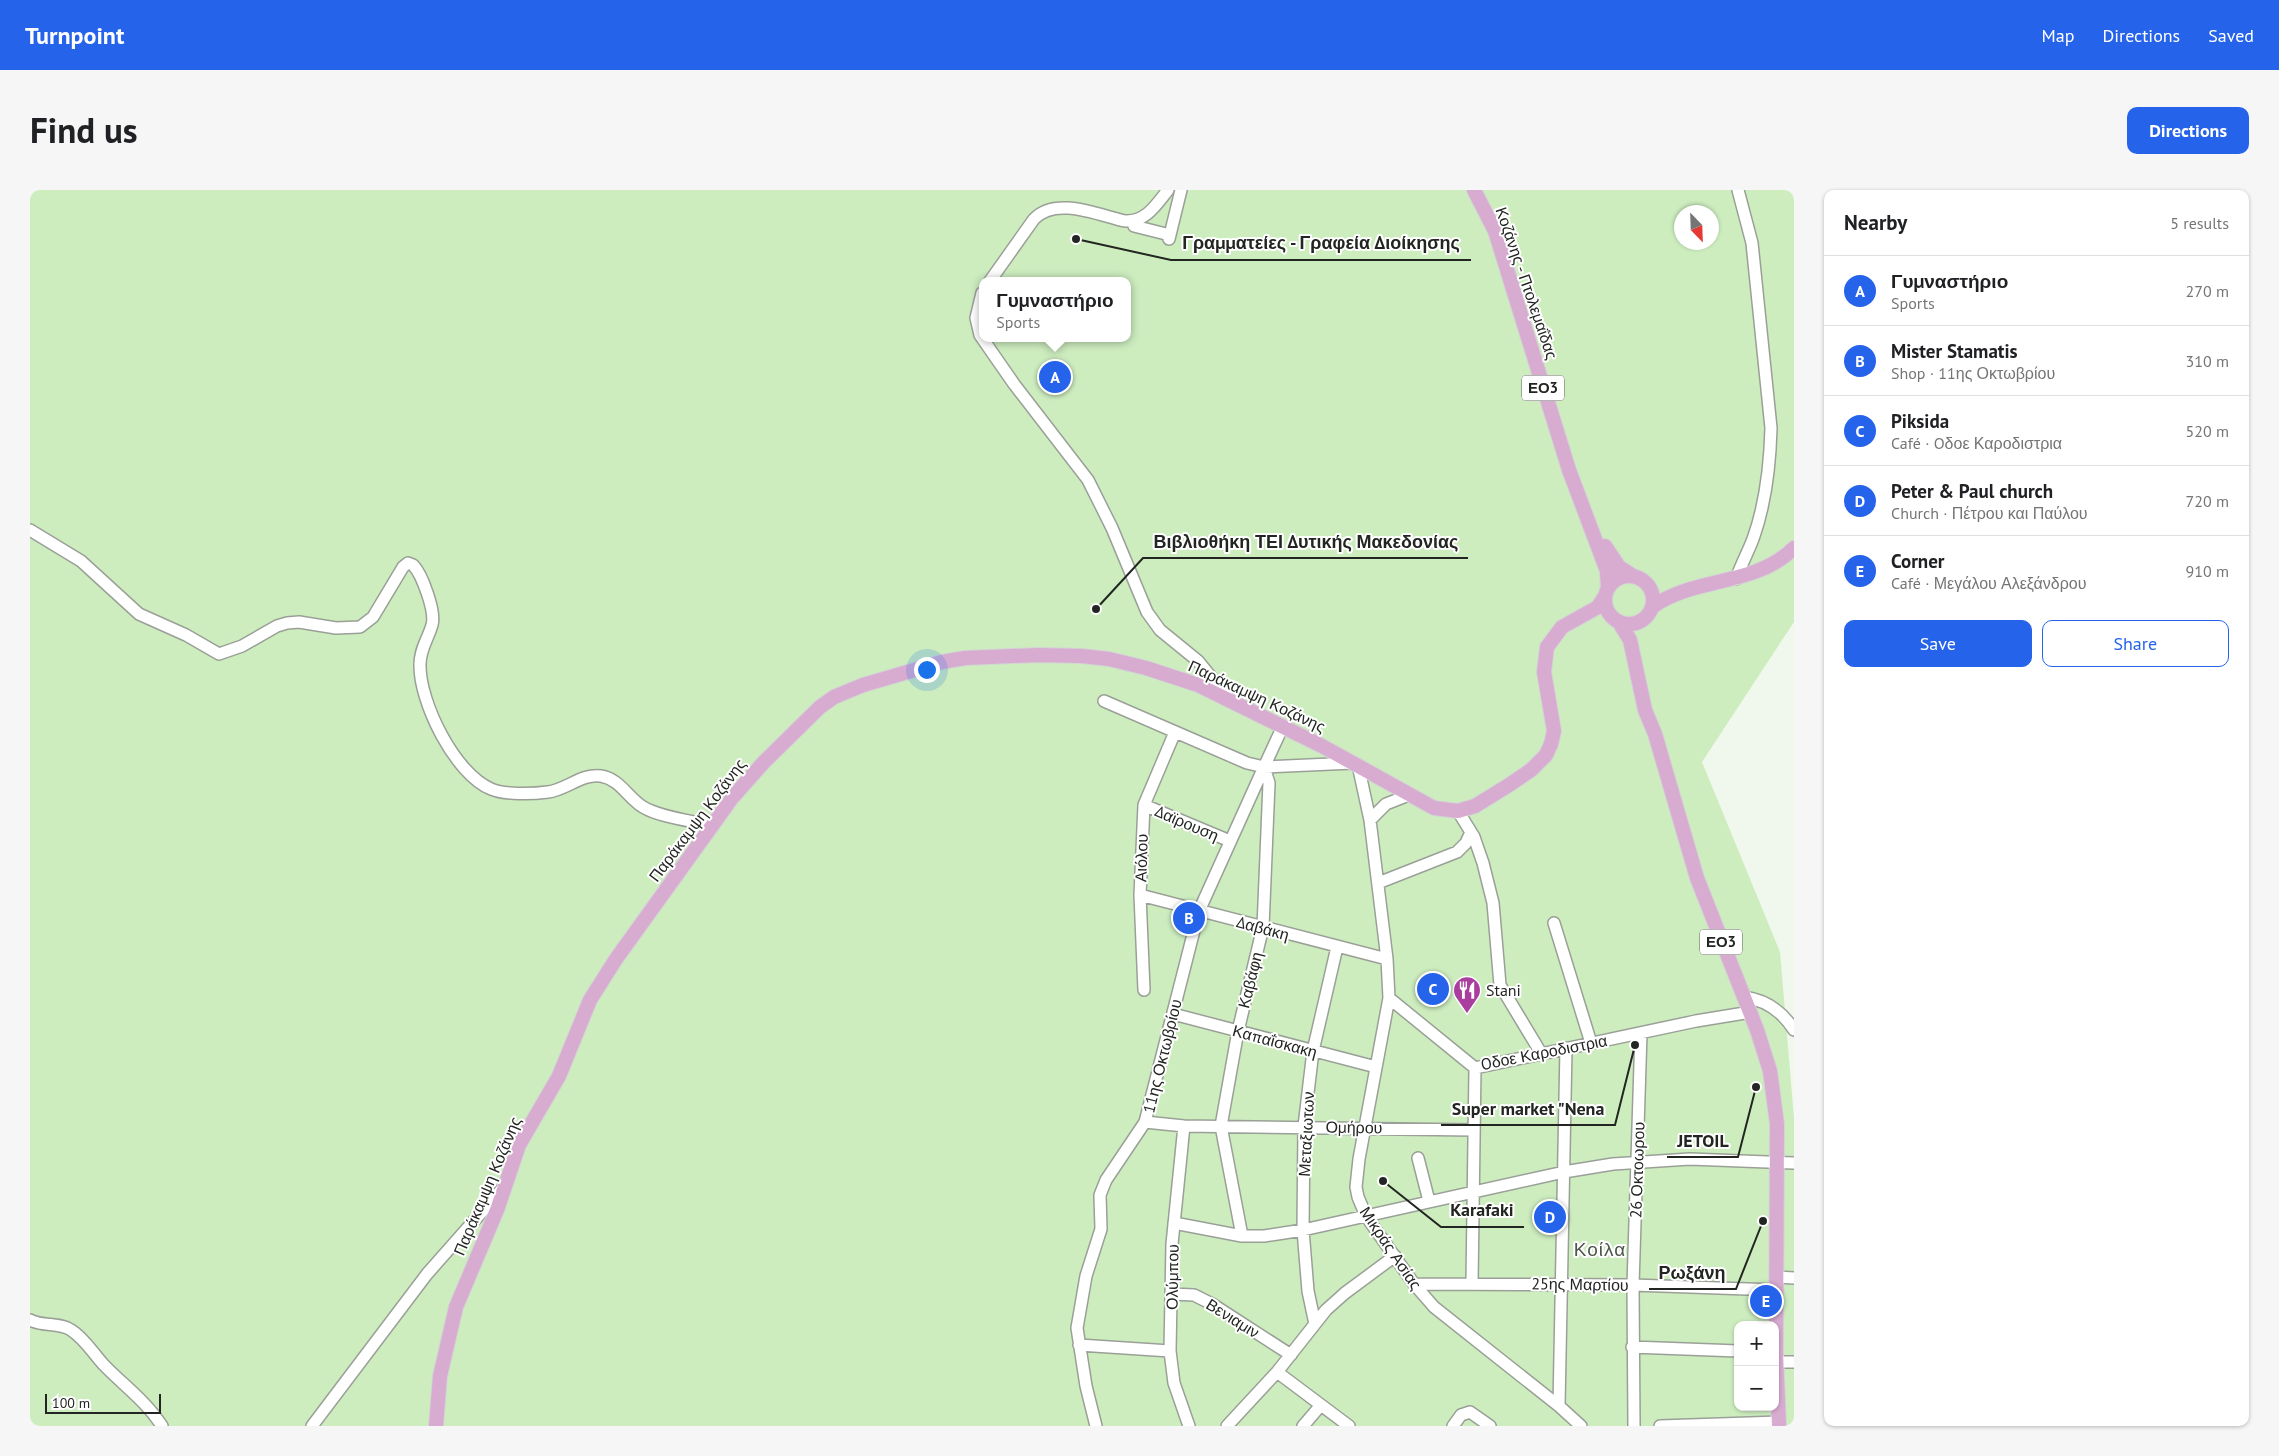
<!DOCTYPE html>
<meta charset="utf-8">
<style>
body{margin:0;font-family:"PT Sans",sans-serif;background:#f6f6f6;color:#202124}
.controls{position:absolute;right:15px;bottom:15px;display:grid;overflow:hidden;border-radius:10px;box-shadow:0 1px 4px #0004}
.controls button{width:45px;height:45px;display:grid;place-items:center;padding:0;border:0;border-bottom:1px solid #e0e0e0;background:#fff;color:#202124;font:25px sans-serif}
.compass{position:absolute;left:1644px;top:15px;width:45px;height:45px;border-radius:50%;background:#fff;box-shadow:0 1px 4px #0004;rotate:157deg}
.scale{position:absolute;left:15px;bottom:12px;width:116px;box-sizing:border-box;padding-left:5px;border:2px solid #222521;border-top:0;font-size:14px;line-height:18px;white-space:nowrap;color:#222521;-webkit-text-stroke:4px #fff;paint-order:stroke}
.you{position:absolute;left:896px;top:479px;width:18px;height:18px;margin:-12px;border:4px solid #fff;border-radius:50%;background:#1a73e8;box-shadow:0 0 0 8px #1a73e833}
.badge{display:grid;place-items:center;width:32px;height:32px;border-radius:50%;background:#2563eb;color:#fff;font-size:16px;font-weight:700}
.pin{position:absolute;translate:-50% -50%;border:2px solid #fff;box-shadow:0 1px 5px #0006}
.popup{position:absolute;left:949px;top:87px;width:152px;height:65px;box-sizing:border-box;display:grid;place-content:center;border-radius:10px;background:#fff;filter:drop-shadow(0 1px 4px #0005);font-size:16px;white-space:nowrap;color:#757577}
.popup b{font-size:19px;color:#202124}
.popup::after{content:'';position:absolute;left:50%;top:100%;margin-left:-10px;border:10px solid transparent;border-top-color:#fff}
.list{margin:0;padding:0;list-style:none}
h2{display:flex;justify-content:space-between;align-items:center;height:65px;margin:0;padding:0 20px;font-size:21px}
h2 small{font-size:16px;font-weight:400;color:#757577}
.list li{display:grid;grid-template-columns:32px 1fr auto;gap:15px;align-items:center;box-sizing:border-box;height:70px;padding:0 20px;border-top:1px solid #e0e0e0}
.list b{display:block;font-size:19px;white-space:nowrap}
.list p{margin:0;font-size:16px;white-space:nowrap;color:#757577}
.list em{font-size:16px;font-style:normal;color:#757577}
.actions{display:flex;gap:10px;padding:15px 20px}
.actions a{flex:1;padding:11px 0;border:1px solid #2563eb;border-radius:10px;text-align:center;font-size:18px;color:#2563eb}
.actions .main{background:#2563eb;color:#fff}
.map{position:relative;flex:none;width:1764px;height:1236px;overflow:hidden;border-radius:10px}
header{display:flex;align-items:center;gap:30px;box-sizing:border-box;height:70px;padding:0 25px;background:#2563eb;color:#fff}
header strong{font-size:24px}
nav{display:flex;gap:28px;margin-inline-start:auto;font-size:18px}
.intro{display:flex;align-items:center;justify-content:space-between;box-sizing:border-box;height:120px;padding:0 30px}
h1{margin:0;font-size:35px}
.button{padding:12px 22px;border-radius:10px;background:#2563eb;color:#fff;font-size:18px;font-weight:700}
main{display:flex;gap:30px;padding:0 30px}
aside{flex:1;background:#fff;border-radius:10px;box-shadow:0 1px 4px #0004}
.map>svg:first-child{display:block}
</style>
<header>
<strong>Turnpoint</strong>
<nav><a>Map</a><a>Directions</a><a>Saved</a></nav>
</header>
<div class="intro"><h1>Find us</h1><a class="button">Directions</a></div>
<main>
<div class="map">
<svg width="1764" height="1236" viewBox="0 0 1764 1236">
<rect width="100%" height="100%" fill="#f0f7ed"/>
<path fill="#cdedbf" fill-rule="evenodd" d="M0,0h1764v432l-92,140 78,190 14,166v308h-1764zM1652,22h30v30h-30zM952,91h146v57h-146zM1708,1135h37v82h-37z"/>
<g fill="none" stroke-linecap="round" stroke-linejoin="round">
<g stroke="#9aa097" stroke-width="14">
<path id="minor" d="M1105,31l-1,5 36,9
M1139,49l12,-49
M960,91l44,-62c22,-23 64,-4 91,2 21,1 31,-16 43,-31
M952,103l-6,25 4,17 34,49 74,96 24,48 35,84 13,18 38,31 31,38
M0,340l51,31 58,53 47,21 33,19 23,-8 35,-20 10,-3 12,-1 37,6 24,-1 13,-10 30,-50 5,-4 5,2c9,9 23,47 19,60 -4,14 -12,24 -12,39 -1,38 35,110 71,125 14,6 42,5 57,3 18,-2 34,-19 53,-16 19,3 27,22 42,31 16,10 50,14 70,19
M1706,389c5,-14 12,-27 17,-40 13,-36 17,-73 18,-111l-19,-185 -14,-53
M1074,511l143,62 17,4 89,-4
M1328,575l12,55 17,139 2,39 -30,161 -3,28 2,10 8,19 48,68 20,23 125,99 22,20
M1114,615l86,36
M1428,621l16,26 9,26 10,40 7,82 41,68
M1340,630l16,-16 23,-9
M1348,693l79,-31 9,-9 5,-11
M1110,705l247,64
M1524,733l37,120
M1114,800l-4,-95 4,-90 31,-73
M1714,807c22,3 38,14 50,33
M1359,808l86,70
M1143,824l203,53
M1445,878l221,-47 55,-9
M1115,932l39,4 289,4
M1154,936l-12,118 -2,107 4,32 15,43
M1388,968l11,43
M1144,1033l68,13h22l39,-6 261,-58 49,-8 77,-5 104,4
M1212,1046l-21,-110 17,-95 25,-104 6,-144 -5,-16 19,-41
M1746,1087l18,1
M1442,1093l3,-215
M1384,1094l219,1 143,5
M1142,1104l22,1 18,9 79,51
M0,1130c13,7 29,2 41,10 13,8 22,23 32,34 20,21 43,37 59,62
M1285,1134l-7,-33 -5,-61 1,-104 9,-75 24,-104
M1049,1155l91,6
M1602,1157l106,4
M1746,1172h18
M1247,1182l72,54
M1529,1216l7,-358
M282,1236l115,-152 76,-86
M1066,1236l-10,-40 -9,-58 9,-52 15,-47 -1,-34 6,-15 39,-58 54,-211 65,-144
M1197,1236l50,-54 49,-62 19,-17 50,-37
M1273,1236l18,-21
M1423,1236l8,-11 9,-3 20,14
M1604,1236l-1,-141 8,-252
M1630,1236l119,-4"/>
</g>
<g stroke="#d3d3d3" stroke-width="16">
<path id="major" d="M1444,0l21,41 74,239 38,101 1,16
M1575,356l14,21 14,9
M1575 410a24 24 0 1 1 48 0a24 24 0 1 1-48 0Z
M1622,417c43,-31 103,-20 142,-59
M1589,432l11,18 15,70 10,24 42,144 60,152 13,41 7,53 -1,228 3,74
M406,1236l4,-50 16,-69 41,-97 22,-65 40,-69 31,-76 26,-41 116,-161 32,-36 56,-55 14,-10 29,-12 79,-23 23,-4 73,-3 44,1 27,3 37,9 52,17 124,61 112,62 24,3 17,-5 34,-21 22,-15 15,-15 5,-11 3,-13 -10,-59 3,-25 15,-20 36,-20 7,-11"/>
</g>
<use href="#minor" stroke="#fff" stroke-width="11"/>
<use href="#major" stroke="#d8abd1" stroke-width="14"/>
</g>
<defs>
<g id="restaurant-pin" transform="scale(1.4375)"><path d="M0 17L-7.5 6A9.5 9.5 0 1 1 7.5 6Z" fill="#aa3e9e" stroke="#fff"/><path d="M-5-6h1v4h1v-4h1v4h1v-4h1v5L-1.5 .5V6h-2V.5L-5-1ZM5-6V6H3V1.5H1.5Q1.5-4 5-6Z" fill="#fff"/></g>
</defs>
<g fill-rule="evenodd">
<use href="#restaurant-pin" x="1437" y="800"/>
</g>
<g text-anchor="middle" stroke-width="4" stroke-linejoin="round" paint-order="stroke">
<g fill="#fff" stroke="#646664" stroke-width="1">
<rect x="1492" y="185.5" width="42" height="25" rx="4"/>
<rect x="1670" y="739.5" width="42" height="25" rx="4"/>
</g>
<g font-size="15" font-weight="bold" fill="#222521">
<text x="1513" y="203">ΕΟ3</text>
<text x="1691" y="757">ΕΟ3</text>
</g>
<g font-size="16" fill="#222521" stroke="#fff">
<text transform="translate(1497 93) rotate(71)" y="6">Κοζάνης - Πτολεμαΐδας</text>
<text transform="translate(1227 506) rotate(25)" y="6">Παράκαμψη Κοζάνης</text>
<text transform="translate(667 630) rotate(-53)" y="6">Παράκαμψη Κοζάνης</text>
<text transform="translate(1157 633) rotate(23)" y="6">Δαϊρουση</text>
<text transform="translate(1111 668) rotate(-88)" y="6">Αιόλου</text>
<text transform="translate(1233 738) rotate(15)" y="6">Δαβάκη</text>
<text transform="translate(1220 790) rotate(-76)" y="6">Καβάφη</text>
<text transform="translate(1245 851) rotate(15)" y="6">Καπαΐσκακη</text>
<text transform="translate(1514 862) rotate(-11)" y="6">Oδοε Καροδιστρια</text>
<text transform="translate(1132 866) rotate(-76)" y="6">11ης Οκτωβρίου</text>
<text transform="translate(1324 937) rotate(1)" y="6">Ομήρου</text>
<text transform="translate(1276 944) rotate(-87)" y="6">Μεταξιωτων</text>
<text transform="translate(1607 980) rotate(-88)" y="6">26 Οκτοωρου</text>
<text transform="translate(457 996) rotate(-67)" y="6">Παράκαμψη Κοζάνης</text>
<text transform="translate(1361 1058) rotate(56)" y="6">Μικράς Ασίας</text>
<text transform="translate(1142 1087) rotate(-89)" y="6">Ολύμπου</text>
<text transform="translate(1550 1094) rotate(1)" y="6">25ης Μαρτίου</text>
<text transform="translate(1203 1128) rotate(32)" y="6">Βενιαμιν</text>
</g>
<g font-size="16" fill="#222521" stroke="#fff" text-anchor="start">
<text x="1456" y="806">Stani</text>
</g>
<g font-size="19" letter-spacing="1" fill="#4f554d" stroke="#fff">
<text x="1570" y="1066">Κοίλα</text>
</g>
</g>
<path fill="none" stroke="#222521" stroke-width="2" d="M1046 49L1141 70H1441M1066 419L1113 368H1438M1605 855L1585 935H1411M1726 897L1708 967H1637M1353 991L1411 1037H1494M1733 1031L1706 1099H1619"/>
<g fill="#222521" stroke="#fff" stroke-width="2">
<circle cx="1046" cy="49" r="5"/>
<circle cx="1066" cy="419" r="5"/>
<circle cx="1605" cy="855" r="5"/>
<circle cx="1726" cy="897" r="5"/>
<circle cx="1353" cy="991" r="5"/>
<circle cx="1733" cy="1031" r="5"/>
</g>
<g font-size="18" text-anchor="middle" font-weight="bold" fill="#222521" stroke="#fff" stroke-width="4" stroke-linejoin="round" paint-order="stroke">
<text x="1291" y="59">Γραμματείες - Γραφεία Διοίκησης</text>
<text x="1276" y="358">Βιβλιοθήκη ΤΕΙ Δυτικής Μακεδονίας</text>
<text x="1498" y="925">Super market "Nena</text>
<text x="1673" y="957">JETOIL</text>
<text x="1452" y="1026">Karafaki</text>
<text x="1662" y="1089">Ρωξάνη</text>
</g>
</svg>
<div class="controls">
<button>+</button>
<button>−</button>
</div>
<svg class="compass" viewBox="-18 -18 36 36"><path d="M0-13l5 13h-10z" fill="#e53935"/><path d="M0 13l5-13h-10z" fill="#757577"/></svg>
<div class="scale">100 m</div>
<div class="you"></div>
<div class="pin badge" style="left:1025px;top:187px">A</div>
<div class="popup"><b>Γυμναστήριο</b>Sports</div>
<div class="pin badge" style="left:1159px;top:728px">B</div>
<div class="pin badge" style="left:1403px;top:799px">C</div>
<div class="pin badge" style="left:1520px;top:1027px">D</div>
<div class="pin badge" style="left:1736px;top:1111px">E</div>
</div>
<aside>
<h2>Nearby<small>5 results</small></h2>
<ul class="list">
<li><span class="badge">A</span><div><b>Γυμναστήριο</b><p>Sports</p></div><em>270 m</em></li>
<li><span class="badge">B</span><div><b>Mister Stamatis</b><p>Shop · 11ης Οκτωβρίου</p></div><em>310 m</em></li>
<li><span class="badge">C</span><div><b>Piksida</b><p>Café · Oδοε Καροδιστρια</p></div><em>520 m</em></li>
<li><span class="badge">D</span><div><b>Peter &amp; Paul church</b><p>Church · Πέτρου και Παύλου</p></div><em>720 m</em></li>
<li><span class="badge">E</span><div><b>Corner</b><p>Café · Μεγάλου Αλεξάνδρου</p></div><em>910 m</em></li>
</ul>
<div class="actions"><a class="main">Save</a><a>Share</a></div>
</aside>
</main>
